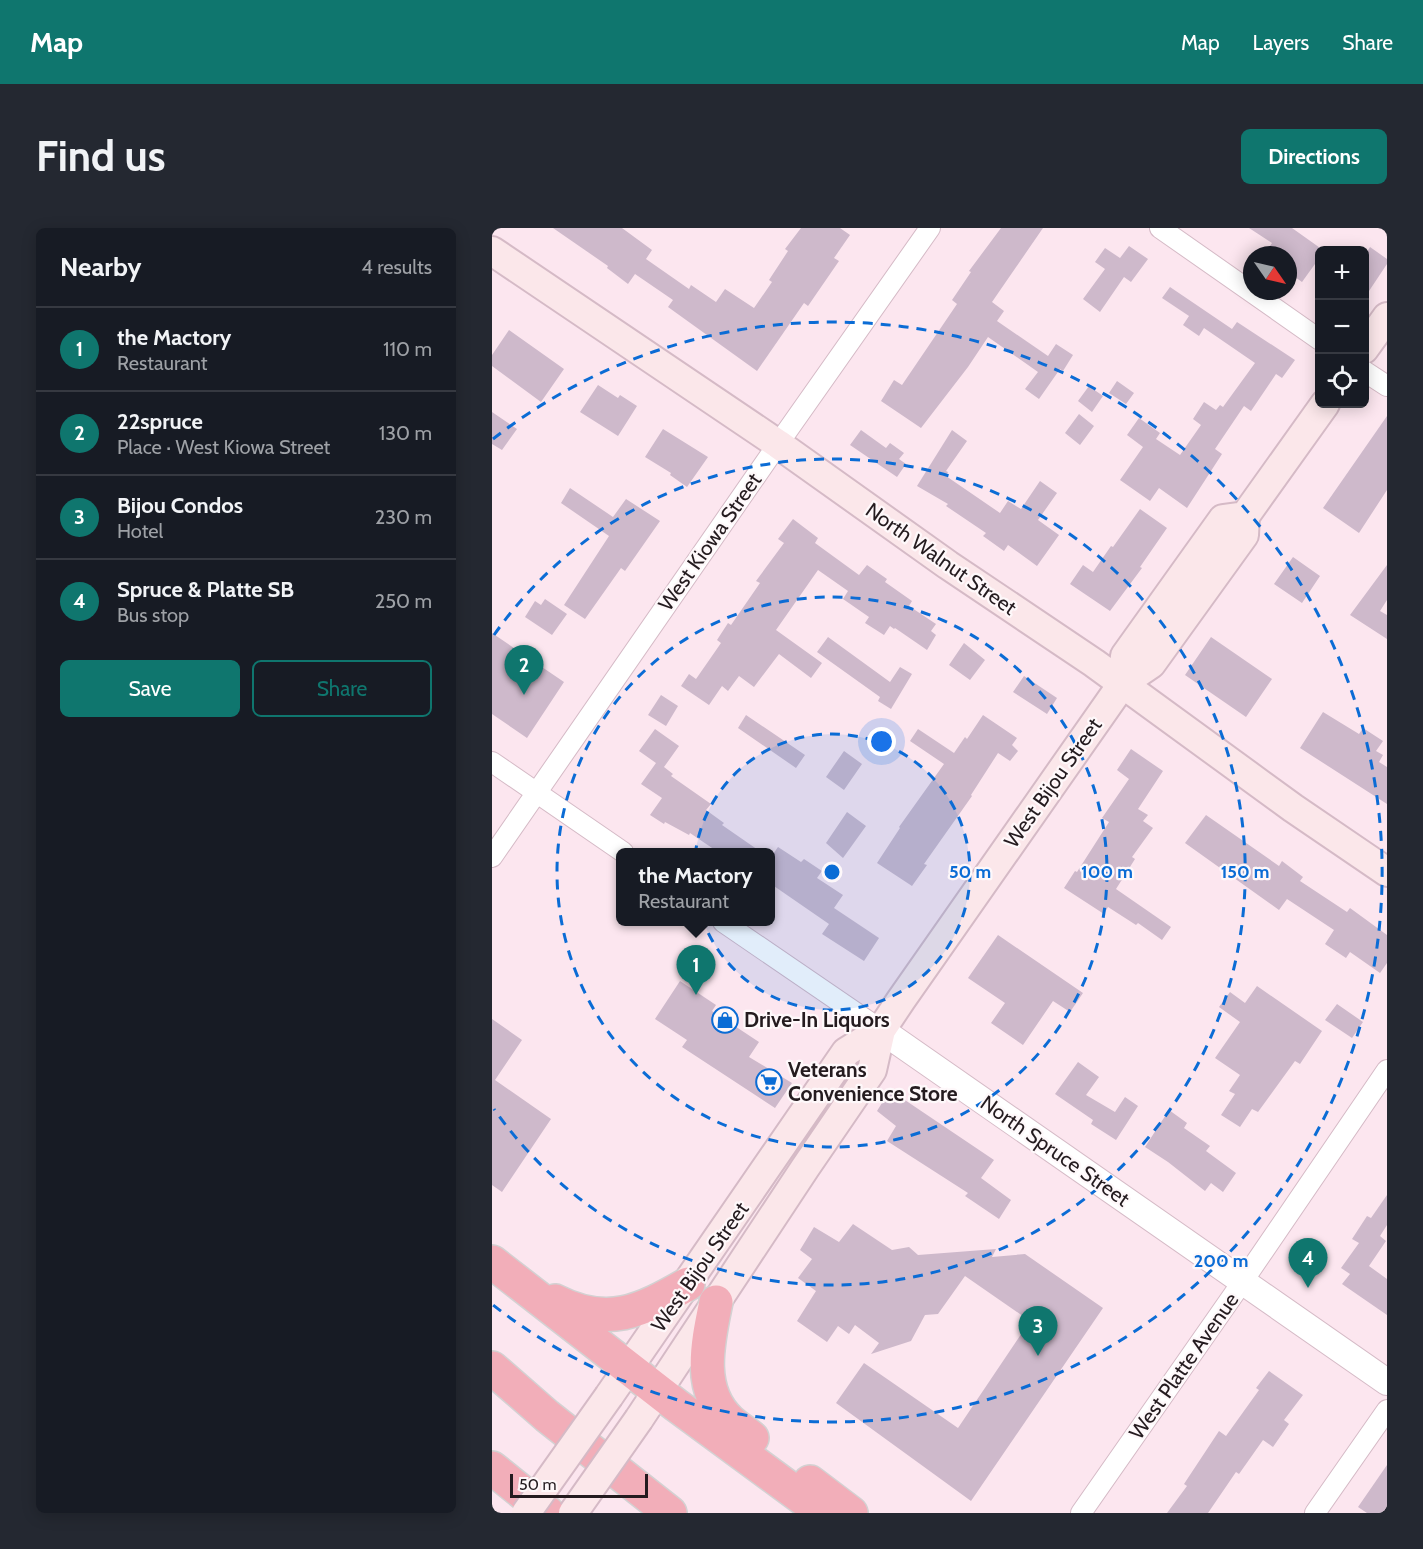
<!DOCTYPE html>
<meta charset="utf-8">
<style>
body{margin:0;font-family:Cabin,sans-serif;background:#242831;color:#f1f3f6}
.controls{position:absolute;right:18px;top:18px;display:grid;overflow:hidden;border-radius:9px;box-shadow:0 3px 15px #0003}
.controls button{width:54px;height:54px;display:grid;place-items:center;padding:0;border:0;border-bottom:2px solid #363941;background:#171b24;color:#f1f3f6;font:30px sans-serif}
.compass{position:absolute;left:751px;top:18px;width:54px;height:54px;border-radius:50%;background:#171b24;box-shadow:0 3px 15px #0003;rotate:124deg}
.scale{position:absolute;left:18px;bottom:15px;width:138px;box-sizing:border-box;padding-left:6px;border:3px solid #241b1f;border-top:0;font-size:16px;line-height:21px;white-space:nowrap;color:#241b1f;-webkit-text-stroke:4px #fef8fa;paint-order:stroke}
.you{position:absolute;left:390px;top:514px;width:21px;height:21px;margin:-15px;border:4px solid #fff;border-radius:50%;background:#1a73e8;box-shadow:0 0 0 9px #1a73e833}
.badge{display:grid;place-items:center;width:39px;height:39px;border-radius:50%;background:#0f766e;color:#fff;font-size:20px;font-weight:700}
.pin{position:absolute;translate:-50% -50px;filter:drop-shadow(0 2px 3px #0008)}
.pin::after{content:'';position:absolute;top:32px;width:21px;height:18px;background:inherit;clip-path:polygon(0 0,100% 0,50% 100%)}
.popup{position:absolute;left:124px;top:620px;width:159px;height:78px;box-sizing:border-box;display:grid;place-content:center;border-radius:9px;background:#171b24;filter:drop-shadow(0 2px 4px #0005);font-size:20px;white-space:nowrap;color:#9ea1a6}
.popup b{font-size:22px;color:#f1f3f6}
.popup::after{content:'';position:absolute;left:50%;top:100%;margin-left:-12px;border:12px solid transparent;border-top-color:#171b24}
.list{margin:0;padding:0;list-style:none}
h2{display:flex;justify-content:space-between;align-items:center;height:78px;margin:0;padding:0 24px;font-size:26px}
h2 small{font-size:20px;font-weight:400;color:#9ea1a6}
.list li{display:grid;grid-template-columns:39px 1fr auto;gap:18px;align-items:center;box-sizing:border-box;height:84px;padding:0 24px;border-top:2px solid #363941}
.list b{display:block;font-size:22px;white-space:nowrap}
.list p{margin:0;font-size:20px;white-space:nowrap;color:#9ea1a6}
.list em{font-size:20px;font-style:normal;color:#9ea1a6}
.actions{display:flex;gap:12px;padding:18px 24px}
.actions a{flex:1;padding:14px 0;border:2px solid #0f766e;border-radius:9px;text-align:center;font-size:21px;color:#0f766e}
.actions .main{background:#0f766e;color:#fff}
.icon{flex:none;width:33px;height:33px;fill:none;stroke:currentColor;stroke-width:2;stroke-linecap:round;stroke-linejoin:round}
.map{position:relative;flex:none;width:895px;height:1285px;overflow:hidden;border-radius:9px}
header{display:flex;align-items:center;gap:36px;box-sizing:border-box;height:84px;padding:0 30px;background:#0f766e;color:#fff}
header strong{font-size:28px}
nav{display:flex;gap:33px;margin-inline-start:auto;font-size:21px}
.intro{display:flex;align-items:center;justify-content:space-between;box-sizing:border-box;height:144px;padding:0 36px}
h1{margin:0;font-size:42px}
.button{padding:15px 27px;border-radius:9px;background:#0f766e;color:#fff;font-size:21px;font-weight:700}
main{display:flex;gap:36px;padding:0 36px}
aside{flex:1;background:#171b24;border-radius:9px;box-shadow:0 3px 15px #0003}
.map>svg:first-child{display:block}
</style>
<header>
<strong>Map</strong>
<nav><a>Map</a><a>Layers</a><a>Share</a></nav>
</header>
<div class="intro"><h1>Find us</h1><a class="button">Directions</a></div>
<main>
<aside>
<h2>Nearby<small>4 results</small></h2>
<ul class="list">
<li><span class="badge">1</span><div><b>the Mactory</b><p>Restaurant</p></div><em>110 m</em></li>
<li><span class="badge">2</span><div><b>22spruce</b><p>Place · West Kiowa Street</p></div><em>130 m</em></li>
<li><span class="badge">3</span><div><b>Bijou Condos</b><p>Hotel</p></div><em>230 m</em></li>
<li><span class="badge">4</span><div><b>Spruce &amp; Platte SB</b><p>Bus stop</p></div><em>250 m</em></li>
</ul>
<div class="actions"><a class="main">Save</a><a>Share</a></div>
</aside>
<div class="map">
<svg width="895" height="1285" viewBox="0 0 895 1285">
<rect width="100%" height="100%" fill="#fce6ef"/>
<path fill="#ceb9cb" d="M61,0h69l30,22 -6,9 43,30 2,-4 25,17 9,-13 29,19 18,-26 -3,-2 19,-29 -3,-2 16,-21h39l10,7 -16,23 5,3 -31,45 -4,-3 -47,68 -89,-64 5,-7 -38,-26 -7,10 -21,-16 1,-2z
M509,0h42l-51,74 12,9 -7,10 51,35 8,-12 17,11 -10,16 -3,-2 -21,30 -14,-10 13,-17 -50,-35 -20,30 -47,61 -40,-27 13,-21 8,5 55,-81 -5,-4 19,-28 -2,-1z
M757,0h43l31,22h-3v7l-18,25 -14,-10v-17h-24l8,-12z
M637,18l19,13 -17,23 -7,-5 -24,35 -17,-13 22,-30 -10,-7 10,-14 15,10z
M878,19l17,12v5l-22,33v-42z
M678,59l62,42 5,-7 58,38 -13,18 -6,-4 -25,37 -7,-5 -29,43 7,5 -35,54 -28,-20 -9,13 -30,-21 23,-33 -16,-12 12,-17 21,15 -4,6 24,16 21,-30 -8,-6 11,-17 12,8 4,-5 3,2 32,-44 -51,-35 -5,8 -16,-11 6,-9 -27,-18z
M17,102l55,39 -23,33 -49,-36v-11z
M625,153l17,12 -8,11 -17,-11z
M106,157l20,13 2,-3 17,11 -19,30 -38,-24z
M597,158l14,10 -11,16 -14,-11z
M0,184l25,17 -15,21 -10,-6z
M587,186l15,12 -14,19 -15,-12z
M895,188v74l-28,43 -36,-25z
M171,201l45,28 -21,30 -17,-12 1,-2 -26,-16z
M369,202l25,18 4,-5 14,10 -5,6 7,5 -9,13 -47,-32z
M460,202l15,11 -21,30 2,1 -2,4 54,37 8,-12 13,8 19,-28 17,12 -19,27 21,15 -22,31 -29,-21 -4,6 -21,-15 3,-3 -40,-27 2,-2 -31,-18z
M78,260l43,29 13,-18 34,22 -35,50 -4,-3 -36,51 -21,-14 45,-69 -48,-33z
M648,281l27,19 -27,39 2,1 -32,43 -40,-27 13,-19 10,7 18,-26 2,1z
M301,291l25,19 -3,5 44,32 8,-10 20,14 -2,3 27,19 -3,5 27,18 -5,7 5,4 -9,15 -32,-22 -1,1 -4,-3 -6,9 -19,-12 4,-6 -26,-18 5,-8 -30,-21 -42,60 46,33 -11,15 -32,-24 -25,33 -15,-11 -11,15 -6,-5 -13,19 -28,-19 8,-12 7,5 25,-36 -4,-3 11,-17 3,2 29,-42 -4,-2 28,-38 -6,-4z
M801,329l27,19 -18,27 -28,-19z
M895,337v35l-7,11 7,4v24l-37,-24z
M53,371l22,15 -15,21 -27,-18 10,-16 6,4z
M0,405l72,49 -37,56 -35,-24z
M336,409l62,45 10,-15 12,7 -21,35 -13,-8 2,-4 -63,-45z
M719,409l61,42 -26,38 -61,-42z
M472,415l21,17 -15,20 -21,-15z
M532,448l33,22 -10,16 -34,-22z
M169,467l17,11 -12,20 -18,-11z
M831,484l36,22 4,-6 20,13 -7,10 7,4 -4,7 8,5v37l-87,-56z
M254,487l59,40 -9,13 -58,-40z
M491,487l34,23 -5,7 6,6 -8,10 -12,-8 -27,42 1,1 -48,68 3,1 -15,21 -35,-23 23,-35 -1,-1 45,-63 -34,-23 8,-12 36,24 11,-16 2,2z
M163,501l24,17 -15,21 9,7 -2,2 40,28 -5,6 18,13 -2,2 39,27h-43l-28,-19 -1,2 -24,-13 -1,2 -14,-9 12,-17 -21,-14 15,-21 -17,-12z
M639,521l32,22 -25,38 10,6 -5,6 10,7 -21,29 3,2 -19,30 55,38 -9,13 -24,-17 -2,2 -28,-18 -4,7 -40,-26 11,-17 2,1 32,-50 -7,-4 27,-39 -12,-9z
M352,523l18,13 -18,26 -18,-13z
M355,584l19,14 -23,32 -17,-15z
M714,587l73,51 3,-5 21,16 -3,4 47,31 3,-4 37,27v28l-7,10 -30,-21 -4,6 -21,-14 9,-14 -47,-31 -8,11 -94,-67z
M286,619l23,15 3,-3 18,12 -5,7 26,17 -9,13 45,30 -15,23 -42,-27 7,-10 -58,-40v-27z
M506,707l85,58 -13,19 -17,-11 -30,44 -32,-22 14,-20 -37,-25z
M188,753l36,24 -4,6 47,31 -10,15 43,26 -17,25 -93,-61 5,-7 -32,-21z
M765,758l65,45 -22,33 -5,-3 -37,51 -6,-3 -12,18 -19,-12 14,-21 -6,-3 11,-16 -25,-17 25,-36 -21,-15 11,-15 15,11z
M845,776l26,18 -11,16 -27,-18z
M0,791l30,21 -27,40 56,39 -49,73 -10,-7z
M586,834l21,15 -13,18 29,17 10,-15 13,9 -22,34 -25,-16 2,-4 -38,-26z
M398,862l104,70 -13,18 30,22 -12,19 -34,-23 3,-3 -81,-52 9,-15 -19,-15z
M677,882l18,13 -3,5 26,18 -4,5 30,22 -13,19 -12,-9 -6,8 -37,-29 -23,-15z
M895,967v30l-7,11 6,5 -17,25 18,13v36l-45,-31 8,-10 -9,-6 18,-25 -7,-4 15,-23 4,2z
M361,996l39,26 17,-3 9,8 78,-6 -4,8 33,-3 78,54 -132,193 -135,-98 28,-40 94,65 72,-107 -65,-45 -27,38 -13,1 -14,26 -40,13 8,-11 -24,-18 -6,9 -11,-8 -11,16 -30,-21 19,-30 -18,-13 14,-19 -12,-9 14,-23 25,15z
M777,1143l34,24 -19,25 5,4 -16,23 -10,-7 -24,34 -3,-2 -28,41h-41l20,-27 -3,-2 35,-53 7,5 33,-46 -3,-2z
M895,1237v48h-20l-9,-6z"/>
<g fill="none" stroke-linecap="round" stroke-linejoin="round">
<g stroke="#d5bac6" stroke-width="22">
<path id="minor" d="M668,0l160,112
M872,143l23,15
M0,534l131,90
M0,629l286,-413 152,-216
M231,694l158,108
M589,1285l162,-232 144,-211
M823,1285l72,-103"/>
</g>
<g stroke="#d5bac6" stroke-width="28">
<path id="tertiary" d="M389,802l506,352"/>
</g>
<g stroke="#d5bac6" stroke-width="32">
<path id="secondary" d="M0,23l286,193 170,121 146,98 199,145 94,64
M872,121l23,-32
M631,455l2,-27 98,-137 22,-3
M117,1168l237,-344 35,-22
M147,1191l166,-251 67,-98 9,-40 20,-30 222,-317 28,-19 93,-129 1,-19 80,-112"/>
</g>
<g stroke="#d3d1d2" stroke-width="36">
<path id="motorway" d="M0,1034l184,143 147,108
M63,1073c53,27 86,10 133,-17
M224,1074c-8,39 -20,88 14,119 6,6 15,11 22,17
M0,1140l55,48 123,97
M0,1240l56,45
M318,1254l41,31"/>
</g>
<use href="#minor" stroke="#fff" stroke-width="20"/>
<use href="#tertiary" stroke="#fff" stroke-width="26"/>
<use href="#secondary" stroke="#fbe7ea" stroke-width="28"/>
<use href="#motorway" stroke="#f2aeb9" stroke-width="33"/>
<g stroke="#d5bac6" stroke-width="32" stroke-linecap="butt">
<path id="secondary-bridge" d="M34,1285l83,-117
M81,1285l66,-94"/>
</g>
<use href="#secondary-bridge" stroke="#fbe7ea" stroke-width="28"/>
</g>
<circle cx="340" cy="644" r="138" fill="#0b6cd5" fill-opacity=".12"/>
<g fill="none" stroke="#0b6cd5" stroke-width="3" stroke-dasharray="10 8">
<circle cx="340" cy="644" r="138"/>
<circle cx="340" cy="644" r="275"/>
<path d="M2 407A413 413 0 1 1 2 881"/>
<path d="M1 211A550 550 0 1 1 1 1077"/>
</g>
<defs>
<g id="shop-ring" transform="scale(1.35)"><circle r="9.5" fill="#fef8fa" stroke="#0b6cd5" stroke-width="1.5"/><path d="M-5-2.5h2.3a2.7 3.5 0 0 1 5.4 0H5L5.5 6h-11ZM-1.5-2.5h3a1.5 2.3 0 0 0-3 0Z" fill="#0b6cd5"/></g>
<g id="supermarket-ring" transform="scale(1.35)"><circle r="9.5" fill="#fef8fa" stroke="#0b6cd5" stroke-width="1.5"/><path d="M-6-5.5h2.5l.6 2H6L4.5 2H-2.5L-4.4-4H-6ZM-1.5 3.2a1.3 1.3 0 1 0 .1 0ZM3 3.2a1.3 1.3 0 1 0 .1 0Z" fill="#0b6cd5"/></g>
</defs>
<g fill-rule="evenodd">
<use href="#shop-ring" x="233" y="792"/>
<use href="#supermarket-ring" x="277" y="854"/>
</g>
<g text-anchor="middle" stroke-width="4.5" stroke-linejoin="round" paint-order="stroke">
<g font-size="21" fill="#241b1f" stroke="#fef8fa">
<text transform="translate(218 314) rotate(-55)" y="7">West Kiowa Street</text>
<text transform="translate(449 331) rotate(35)" y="7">North Walnut Street</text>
<text transform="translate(561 555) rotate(-55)" y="7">West Bijou Street</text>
<text transform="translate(563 923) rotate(35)" y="7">North Spruce Street</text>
<text transform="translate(208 1039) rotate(-55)" y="7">West Bijou Street</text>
<text transform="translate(692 1138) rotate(-55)" y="7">West Platte Avenue</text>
</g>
<g font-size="21" font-weight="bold" fill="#241b1f" stroke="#fef8fa" text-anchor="start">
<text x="252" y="799">Drive-In Liquors</text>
<text x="296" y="849">Veterans<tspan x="296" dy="24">Convenience Store</tspan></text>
</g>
</g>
<circle cx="340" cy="644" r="9" fill="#0b6cd5" stroke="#fef8fa" stroke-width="3"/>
<g font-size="18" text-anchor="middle" font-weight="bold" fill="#0b6cd5" stroke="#fef8fa" stroke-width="4.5" stroke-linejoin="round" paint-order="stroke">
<text x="478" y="650">50 m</text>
<text x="615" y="650">100 m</text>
<text x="753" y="650">150 m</text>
<text x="729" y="1039">200 m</text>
</g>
</svg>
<div class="controls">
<button>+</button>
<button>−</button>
<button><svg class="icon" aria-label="locate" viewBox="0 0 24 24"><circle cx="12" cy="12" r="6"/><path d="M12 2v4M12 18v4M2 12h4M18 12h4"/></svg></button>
</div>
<svg class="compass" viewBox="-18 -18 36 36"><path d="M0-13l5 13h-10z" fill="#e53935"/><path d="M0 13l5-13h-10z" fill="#9ea1a6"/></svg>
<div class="scale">50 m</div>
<div class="you"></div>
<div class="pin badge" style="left:204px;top:767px">1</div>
<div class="popup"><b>the Mactory</b>Restaurant</div>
<div class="pin badge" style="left:32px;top:467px">2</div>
<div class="pin badge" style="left:546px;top:1128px">3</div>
<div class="pin badge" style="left:816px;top:1060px">4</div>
</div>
</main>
